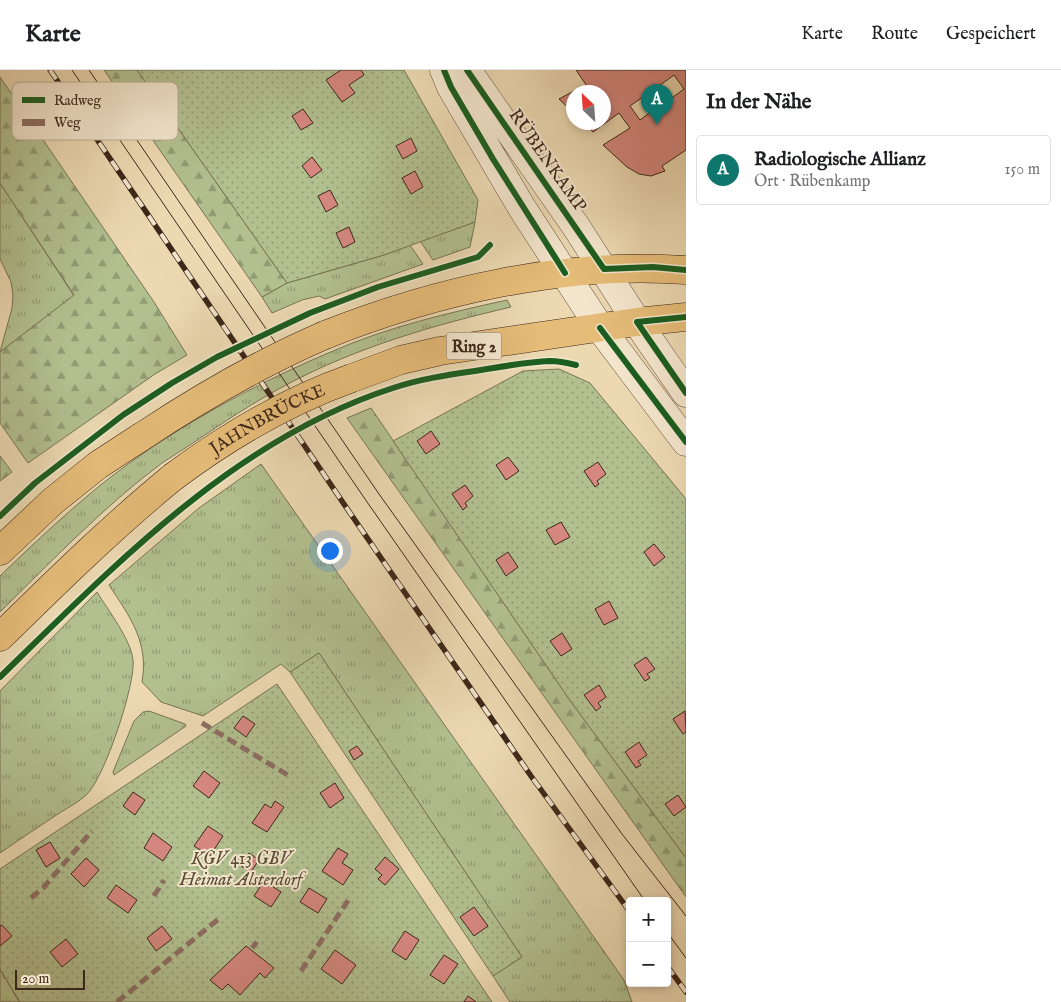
<!DOCTYPE html>
<html lang="de">
<meta charset="utf-8">
<style>
body{margin:0;font-family:"IM FELL English",serif;background:#f6f6f6;color:#202124}
.controls{position:absolute;right:15px;bottom:15px;display:grid;overflow:hidden;border-radius:5px;box-shadow:0 2px 8px #0003}
.controls button{width:45px;height:45px;display:grid;place-items:center;padding:0;border:0;border-bottom:1px solid #e0e0e0;background:#fff;color:#202124;font:25px sans-serif}
.compass{position:absolute;left:566px;top:15px;width:45px;height:45px;border-radius:50%;background:#fff;box-shadow:0 2px 8px #0003;rotate:335deg}
.scale{position:absolute;left:15px;bottom:12px;width:70px;box-sizing:border-box;padding-left:5px;border:2px solid #3d2719;border-top:0;font-size:14px;line-height:18px;white-space:nowrap;color:#3d2719;-webkit-text-stroke:4px #f3e6cd;paint-order:stroke}
.you{position:absolute;left:329px;top:480px;width:18px;height:18px;margin:-12px;border:4px solid #fff;border-radius:50%;background:#1a73e8;box-shadow:0 0 0 8px #1a73e833}
.badge{display:grid;place-items:center;width:32px;height:32px;border-radius:50%;background:#0f766e;color:#fff;font-size:16px;font-weight:700}
.pin{position:absolute;translate:-50% -41px;filter:drop-shadow(0 1px 2px #0008)}
.pin::after{content:'';position:absolute;top:26px;width:18px;height:15px;background:inherit;clip-path:polygon(0 0,100% 0,50% 100%)}
.list{margin:0;padding:0;list-style:none}
h2{display:flex;justify-content:space-between;align-items:center;height:65px;margin:0;padding:0 20px;font-size:21px}
h2 small{font-size:16px;font-weight:400;color:#757577}
.list li{display:grid;grid-template-columns:32px 1fr auto;gap:15px;align-items:center;box-sizing:border-box;height:70px;margin:0 10px 10px;padding:0 10px;border:1px solid #e0e0e0;border-radius:5px}
.list b{display:block;font-size:19px;white-space:nowrap}
.list p{margin:0;font-size:16px;white-space:nowrap;color:#757577}
.list em{font-size:16px;font-style:normal;color:#757577}
.map{position:relative;flex:none;width:686px;height:932px;overflow:hidden}
header{display:flex;align-items:center;gap:30px;box-sizing:border-box;height:70px;padding:0 25px;background:#fff;border-bottom:1px solid #e0e0e0}
header strong{font-size:24px}
nav{display:flex;gap:28px;margin-inline-start:auto;font-size:18px}
main{display:flex}
aside{flex:1;background:#fff}
.map>svg:first-child{display:block}
</style>
<header>
<strong>Karte</strong>
<nav><a>Karte</a><a>Route</a><a>Gespeichert</a></nav>
</header>
<main>
<div class="map">
<svg width="686" height="932" viewBox="0 0 686 932">
<defs>
<pattern id="grass-tufts" width="24" height="20" patternUnits="userSpaceOnUse" patternTransform="scale(1.25)"><rect width="24" height="20" fill="#b2c090"/><path d="M3 7l-1-3M5 7V3M7 7l1-3M15 17l-1-3M17 17v-4M19 17l1-3" fill="none" stroke="#929c75"/></pattern>
<pattern id="forest-firs" width="22" height="20" patternUnits="userSpaceOnUse" patternTransform="scale(1.25)"><rect width="22" height="20" fill="#b2c090"/><path d="M5 1l3.5 6h-7zM16 11l3.5 6h-7z" fill="#929c75"/></pattern>
<pattern id="garden-dots" width="8" height="8" patternUnits="userSpaceOnUse" patternTransform="scale(1.25)"><rect width="8" height="8" fill="#b2c090"/><path d="M2 2h.1M6 6h.1" fill="none" stroke="#929c75" stroke-width="1.8" stroke-linecap="round"/></pattern>
</defs>
<rect width="100%" height="100%" fill="#ecd9b2"/>
<filter id="stains"><feTurbulence type="fractalNoise" baseFrequency=".004" numOctaves="4"/><feColorMatrix values="0 0 0 0 .2 0 0 0 0 .09 0 0 0 0 .02 0 0 0 .5 -.17"/></filter>
<radialGradient id="worn" r=".72"><stop offset=".6" stop-color="#630" stop-opacity="0"/><stop offset="1" stop-color="#630" stop-opacity=".3"/></radialGradient>
<path fill="url(#grass-tufts)" stroke="#787454" d="M0,113l74,113 -74,56 12,-44 1,-14 -2,-12 -11,-23z
M475,152l-5,25 -37,13 -13,-19z
M410,175l13,19 -98,35 -6,-3 -17,4 -30,13 -10,-16 25,-14 97,-28z
M507,230l4,7c-77,18 -154,40 -225,78 -32,17 -62,37 -93,58 -10,7 -21,13 -31,20 -59,44 -110,98 -162,149v-36c32,-31 64,-61 98,-89 70,-56 152,-101 235,-136 55,-24 115,-38 174,-51z
M261,394l363,516 8,22h-122l-17,-26 29,-19 -203,-304 -29,19 -9,-8 -78,52 -42,-14 -19,-20c7,-40 -12,-65 -33,-97l90,-77z
M97,522c11,18 34,48 36,68 3,23 -29,120 -47,135 -7,7 -17,12 -25,17 -21,14 -41,27 -61,41v-162z
M149,641l36,13 1,2 -72,49 -1,-3 21,-51 9,-9z
M0,899l19,33h-19z"/>
<path fill="url(#forest-firs)" stroke="#787454" d="M104,0h33l150,213 -25,14z
M0,7l154,225 33,53 -32,19 -127,89 -28,-40v-71l74,-57 -74,-112z
M371,338l198,291 117,159v39l-339,-479z
M0,386l12,16 -12,9z"/>
<path fill="url(#garden-dots)" stroke="#787454" d="M137,0h267l74,130 -3,22 -91,33 -97,28z
M559,299l31,14 96,116v359l-117,-159 -176,-258 130,-70z
M319,583l203,304 -29,19 -203,-304z
M277,614l215,318h-472l-20,-33v-100z"/>
<path fill="#d68880" stroke="#3d2719" fill-rule="evenodd" d="M341,0h20l3,5 -15,10 6,8 -13,9 -16,-22z
M576,0h110v80l-24,16 3,5 -14,5 -12,-2 -12,-7 -24,-22 27,-17 -11,-15 -26,19 -10,-10h21v-30h-13zM674,5l10,14 -15,11 -10,-14zM647,24l9,14 -16,12 -10,-14z
M574,21l1,1 -1,21 -15,-14z
M303,39l10,14 -12,7 -9,-14z
M411,68l6,13 -14,8 -7,-13z
M312,87l10,13 -11,8 -9,-12z
M415,101l8,16 -12,7 -9,-16z
M330,120l8,15 -12,7 -8,-16z
M349,157l6,15 -12,6 -7,-15z
M431,361l9,13 -14,10 -9,-13z
M508,387l11,14 -13,9 -10,-15z
M598,392l8,12 -9,7 2,3 -4,3 -11,-16z
M465,415l8,11 -8,7 2,3 -4,4 -11,-16z
M561,452l9,15 -15,8 -9,-15z
M654,474l11,13 -11,9 -10,-14z
M508,482l10,15 -12,9 -10,-16z
M609,531l9,17 -14,7 -9,-16z
M562,563l10,16 -11,7 -11,-15z
M646,587l9,12 -8,5 3,4 -5,3 -11,-16z
M599,615l7,12 -8,6 3,4 -5,4 -12,-16z
M685,641l1,21 -3,2 -10,-15z
M243,646l12,8 -9,13 -12,-9z
M639,672l8,13 -9,6 3,4 -5,3 -11,-16z
M357,676l6,8 -9,6 -5,-9z
M204,701l16,12 -11,15 -16,-12z
M335,713l9,15 -14,10 -10,-15z
M133,722l12,8 -10,15 -12,-9z
M678,725l8,12 -12,9 -9,-12z
M275,731l9,6 -17,25 -15,-9 13,-19 6,4z
M208,756l15,10 -13,20 -16,-10z
M153,763l19,14 -9,14 -19,-13z
M50,772l10,16 -14,9 -10,-17z
M338,778l10,6 -6,9 11,7 -10,15 -21,-14z
M249,783l10,7 -8,12 -10,-6z
M385,787l14,12 -14,16 -7,-6 4,-4 -7,-6z
M86,788l13,12 -15,17 -13,-13z
M264,811l17,11 -10,15 -17,-11z
M116,815l21,15 -9,13 -21,-15z
M309,818l18,11 -9,14 -18,-11z
M474,837l14,19 -14,10 -14,-19z
M2,855l10,11 -12,10v-20z
M162,856l10,13 -16,12 -9,-13z
M405,861l14,9 -13,20 -14,-9z
M66,869l12,15 -16,13 -12,-15z
M246,876l28,22 -9,10 -5,-5 -20,22 -12,-11 -6,6 -12,-10z
M335,880l21,15 -14,19 -21,-15z
M444,885l14,9 -14,20 -14,-9z
M468,926l8,6h-12z"/>
<g fill="none" stroke-linecap="round" stroke-linejoin="round">
<g stroke="#69543f" stroke-width="29">
<path id="minor" d="M444,0l7,17 71,121 78,120 86,114
M467,0l110,158 60,94 49,71"/>
</g>
<g stroke="#3d2719" stroke-width="29">
<path id="major" d="M325,265c110,-44 241,-74 361,-65
M352,308l49,-18 39,-9 197,-29 49,-5
M0,481l53,-50 45,-36 43,-28
M0,567c56,-55 112,-110 173,-160"/>
</g>
<use href="#minor" stroke="#f3e6cd" stroke-width="28"/>
<use href="#major" stroke="#e6bc79" stroke-width="28"/>
<path stroke="#3d2719" stroke-width="1" d="M72,0l293,429 280,402
M89,0l290,424 243,340 64,82
M667,862l19,26"/>
<g stroke="#3d2719" stroke-width="5.5">
<path id="rail" d="M50,0l298,440 183,266 99,136
M667,896l19,26"/>
</g>
<use href="#rail" stroke="#f3e6cd" stroke-width="4" stroke-dasharray="11" stroke-linecap="butt"/>
<g stroke="#3d2719" stroke-width="29" stroke-linecap="butt">
<g id="major-bridge">
<path d="M141,367c59,-39 119,-74 184,-102"/>
<path id="s1" d="M173,407c55,-41 114,-76 179,-99"/>
</g>
</g>
<use href="#major-bridge" stroke="#e6bc79" stroke-width="28"/>
<path stroke="#8d6e63" stroke-width="5" stroke-dasharray="10 5" stroke-linecap="butt" d="M202,653l89,54
M154,826l10,-16
M31,828l12,-10 49,-57
M252,878l5,-6
M301,901l48,-72
M117,932l104,-85"/>
<g stroke="#f3e6cd" stroke-width="9">
<path id="cycleway" d="M444,0l7,17 42,72 72,114
M467,0l137,199 49,-2 33,3
M686,247l-49,5 49,71
M600,258l86,114
M0,446l35,-33 88,-68 49,-32 45,-26 93,-44 68,-26 100,-30 12,-12
M0,607c116,-113 235,-238 393,-289 27,-9 54,-13 82,-17 25,-4 50,-9 75,-10 8,0 18,2 26,4"/>
</g>
<use href="#cycleway" stroke="#1b5e20" stroke-width="6"/>
</g>
<g text-anchor="middle" stroke-width="4" stroke-linejoin="round" paint-order="stroke">
<rect fill="#f3e6cd" stroke="#74604f" stroke-width="1" x="446.5" y="262.5" width="55" height="27" rx="4"/>
<g font-size="16" font-weight="bold" fill="#3d2719">
<text x="474" y="282">Ring 2</text>
</g>
<g font-size="18" fill="#3d2719" stroke="#f3e6cd">
<text transform="translate(548 90) rotate(55)" y="6">RÜBENKAMP</text>
<text dy="6" stroke="none"><textPath href="#s1" startOffset="111">JAHNBRÜCKE</textPath></text>
</g>
<g font-size="18" font-style="italic" fill="#5a4d37" stroke="#f3e6cd">
<text x="241" y="794">KGV 413 GBV<tspan x="241" dy="21">Heimat Alsterdorf</tspan></text>
</g>
</g>
<rect x="12" y="12" width="166" height="58" rx="8" fill="#f3e6cd" stroke="#bcad97" stroke-width="1"/>
<rect x="22" y="27" width="23" height="6" fill="#1b5e20"/>
<rect x="22" y="49" width="23" height="7" fill="#8d6e63"/>
<g font-size="14" fill="#3d2719">
<text x="54" y="35">Radweg</text>
<text x="54" y="57">Weg</text>
</g>
<rect width="100%" height="100%" filter="url(#stains)"/>
<rect width="100%" height="100%" fill="url(#worn)"/>
</svg>
<div class="controls">
<button>+</button>
<button>−</button>
</div>
<svg class="compass" viewBox="-18 -18 36 36"><path d="M0-13l5 13h-10z" fill="#e53935"/><path d="M0 13l5-13h-10z" fill="#757577"/></svg>
<div class="scale">20 m</div>
<div class="you"></div>
<div class="pin badge" style="left:657px;top:55px">A</div>
</div>
<aside>
<h2>In der Nähe<small></small></h2>
<ul class="list">
<li><span class="badge">A</span><div><b>Radiologische Allianz</b><p>Ort · Rübenkamp</p></div><em>150 m</em></li>
</ul>
</aside>
</main>
